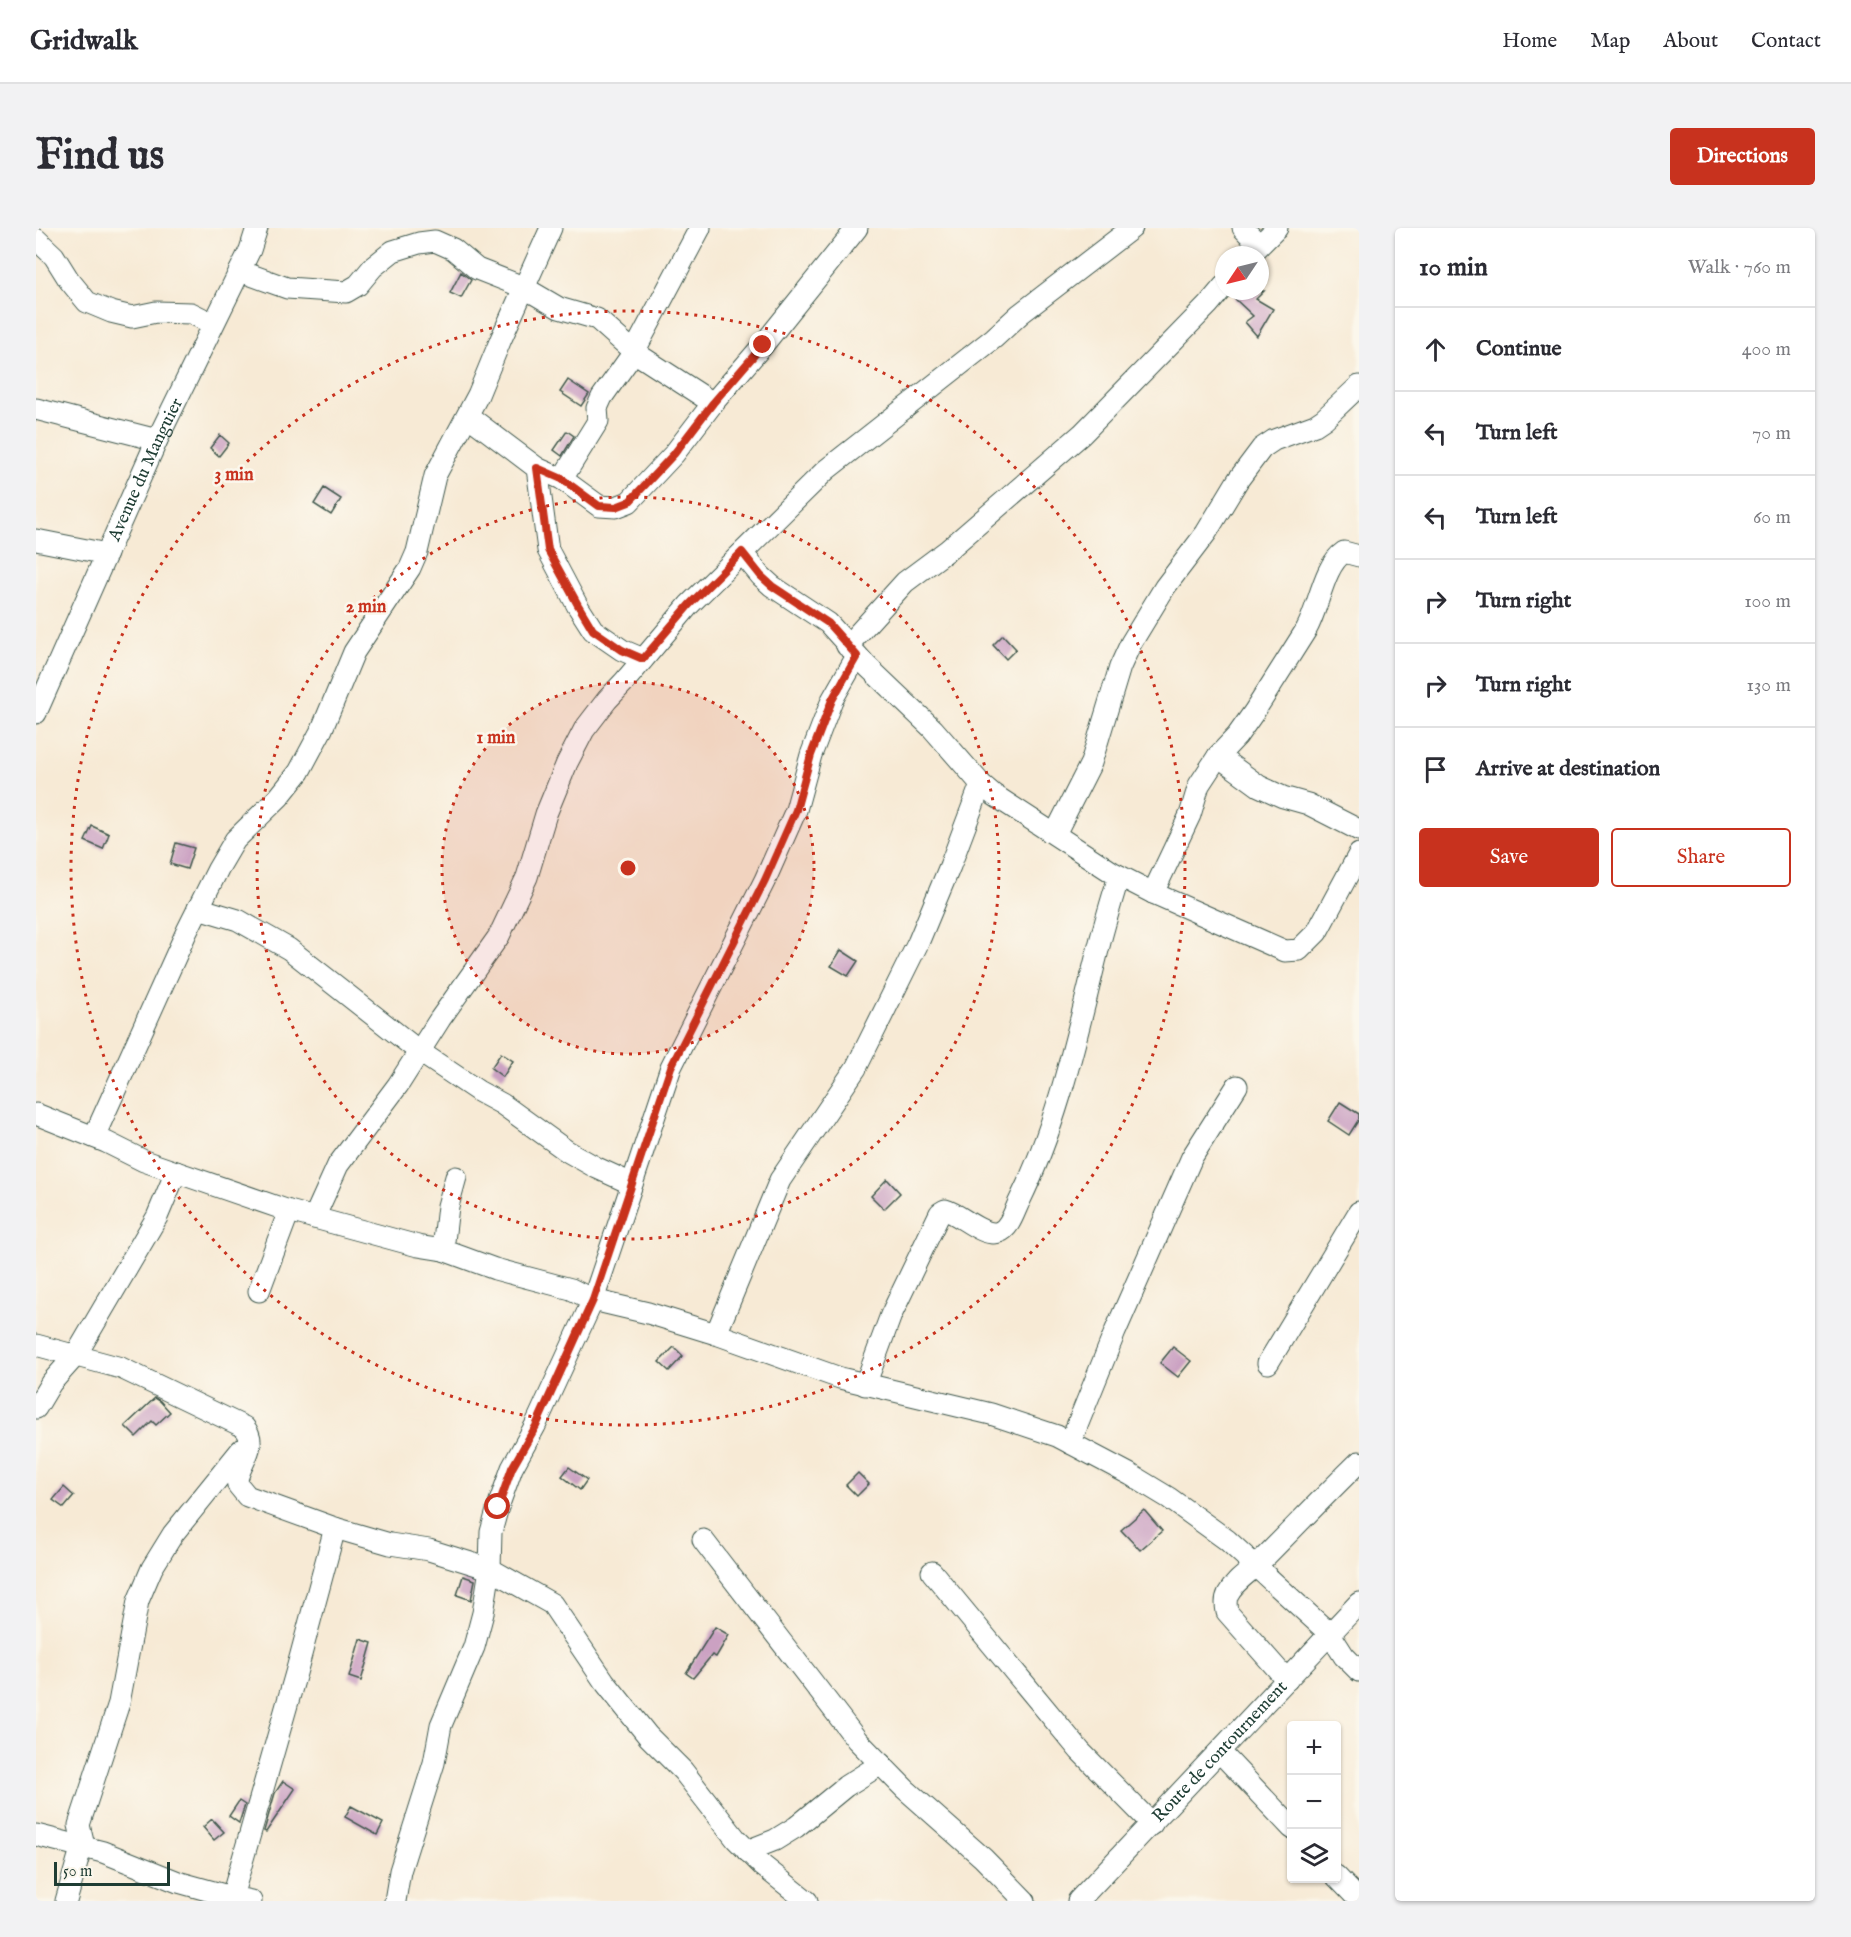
<!DOCTYPE html>
<meta charset="utf-8">
<style>
body{margin:0;font-family:"IM FELL English",serif;background:#f2f2f3;color:#2b2b33}
.controls{position:absolute;right:18px;bottom:18px;display:grid;overflow:hidden;border-radius:6px;box-shadow:0 2px 4px #0004}
.controls button{width:54px;height:54px;display:grid;place-items:center;padding:0;border:0;border-bottom:2px solid #e1e1e2;background:#fff;color:#2b2b33;font:30px sans-serif}
.compass{position:absolute;left:1179px;top:18px;width:54px;height:54px;border-radius:50%;background:#fff;box-shadow:0 2px 4px #0004;rotate:235deg}
.scale{position:absolute;left:18px;bottom:15px;width:116px;box-sizing:border-box;padding-left:6px;border:3px solid #1f3d34;border-top:0;font-size:16px;line-height:21px;white-space:nowrap;color:#1f3d34;-webkit-text-stroke:4px #fbf7ec;paint-order:stroke}
.stop{position:absolute;width:18px;height:18px;margin:-14px;border:4px solid #c8321e;border-radius:50%;background:#fff}
.stop.end{background:#c8321e;border-color:#fff;box-shadow:0 2px 6px #0008}
.list{margin:0;padding:0;list-style:none}
h2{display:flex;justify-content:space-between;align-items:center;height:78px;margin:0;padding:0 24px;font-size:26px}
h2 small{font-size:20px;font-weight:400;color:#7c7c81}
.list li{display:grid;grid-template-columns:39px 1fr auto;gap:18px;align-items:center;box-sizing:border-box;height:84px;padding:0 24px;border-top:2px solid #e1e1e2}
.list b{display:block;font-size:22px;white-space:nowrap}
.list em{font-size:20px;font-style:normal;color:#7c7c81}
.actions{display:flex;gap:12px;padding:18px 24px}
.actions a{flex:1;padding:14px 0;border:2px solid #c8321e;border-radius:6px;text-align:center;font-size:21px;color:#c8321e}
.actions .main{background:#c8321e;color:#fff}
.icon{flex:none;width:33px;height:33px;fill:none;stroke:currentColor;stroke-width:2;stroke-linecap:round;stroke-linejoin:round}
.map{position:relative;flex:none;width:1323px;height:1673px;overflow:hidden;border-radius:6px}
header{display:flex;align-items:center;gap:36px;box-sizing:border-box;height:84px;padding:0 30px;background:#fff;border-bottom:2px solid #e1e1e2}
header strong{font-size:28px}
nav{display:flex;gap:33px;margin-inline-start:auto;font-size:21px}
.intro{display:flex;align-items:center;justify-content:space-between;box-sizing:border-box;height:144px;padding:0 36px}
h1{margin:0;font-size:42px}
.button{padding:15px 27px;border-radius:6px;background:#c8321e;color:#fff;font-size:21px;font-weight:700}
main{display:flex;gap:36px;padding:0 36px}
aside{flex:1;background:#fff;border-radius:6px;box-shadow:0 2px 4px #0004}
.map>svg:first-child{display:block}
</style>
<header>
<strong>Gridwalk</strong>
<nav><a>Home</a><a>Map</a><a>About</a><a>Contact</a></nav>
</header>
<div class="intro"><h1>Find us</h1><a class="button">Directions</a></div>
<main>
<div class="map">
<svg width="1323" height="1673" viewBox="0 0 1323 1673">
<rect width="100%" height="100%" fill="#fbf7ec"/>
<filter id="ink" filterUnits="userSpaceOnUse"><feTurbulence type="fractalNoise" baseFrequency=".0167" numOctaves="2"/><feDisplacementMap in="SourceGraphic" scale="12" xChannelSelector="R" yChannelSelector="G"/><feConvolveMatrix kernelMatrix="1 2 1 2 8 2 1 2 1" color-interpolation-filters="sRGB"/></filter>
<filter id="wash" filterUnits="userSpaceOnUse"><feTurbulence type="fractalNoise" baseFrequency=".008" numOctaves="4" result="noise"/><feDisplacementMap in="SourceGraphic" scale="24" xChannelSelector="R" yChannelSelector="G"/><feGaussianBlur stdDeviation="1.35" result="paint"/><feColorMatrix in="noise" values="0 0 0 0 0 0 0 0 0 0 0 0 0 0 0 0 0 1.4 0 .05"/><feComposite in="paint" operator="in"/></filter>
<g filter="url(#wash)">
<rect width="100%" height="100%" fill="#f7ead5"/>
<g id="blocks">
<path fill="#cba1c2" d="M425,44l10,8 -10,18 -11,-5z
M1205,63h23l-8,8 17,10 -16,27 -12,-14 8,-6 -19,-18z
M532,152l21,14 -8,12 -21,-14z
M531,203l7,5 -12,20 -8,-6z
M184,207l9,8 -10,13 -9,-8z
M288,260l17,11 -10,16 -17,-11z
M967,407l13,14 -10,10 -13,-14z
M56,598l17,8 -6,15 -18,-8z
M140,615l18,5 -7,21 -17,-5z
M805,722l17,11 -10,15 -17,-10z
M465,825l12,8 -10,16 -12,-9z
M1304,874l19,12v5l-10,16 -21,-14z
M851,951l13,14 -16,16 -13,-13z
M638,1119l9,9 -14,15 -10,-9z
M1137,1119l18,14 -13,16 -18,-14z
M119,1170l5,3 10,11 -14,13 -4,-4 -16,16 -11,-11z
M533,1239l18,13 -7,10 -18,-14z
M822,1245l11,11 -12,12 -11,-11z
M28,1259l10,9 -10,12 -11,-8z
M1108,1282l18,21 -22,19 -19,-20z
M427,1348l12,4 -4,20 -14,-5z
M679,1399l14,8 -13,22 -4,-2 -19,23 -7,-5z
M324,1411l12,4 -11,38 -12,-4z
M247,1553l12,8 -29,43 -2,-1 11,-38z
M203,1573l6,4 -6,18 -10,-7z
M315,1578l32,17 -6,12 -32,-18z
M176,1591l12,13 -10,8 -11,-13z"/>
</g>
</g>
<g filter="url(#ink)">
<use href="#blocks" fill-opacity="0" stroke="#3f574c" stroke-width="1.5"/>
<g fill="none" stroke-linecap="round" stroke-linejoin="round">
<g stroke="#3f574c" stroke-width="23">
<g id="minor">
<path d="M1207,0l16,17"/>
<path d="M0,11l18,17 15,24 18,22 24,10 21,5 24,-5 35,1 22,11"/>
<path d="M1214,27l27,-27"/>
<path d="M204,43l47,17 59,4 12,-7 15,-18 20,-16 26,-8 16,-2 18,8 24,20 46,18 36,21 38,11 37,33 79,51"/>
<path d="M0,181l121,31"/>
<path d="M432,188l69,52 11,82 29,55 16,25 29,20 21,9"/>
<path d="M501,240l25,11 37,27 17,1 13,-5 45,-48 39,-51 50,-58 94,-117"/>
<path d="M526,251l36,-58 -1,-13 5,-11 32,-45 66,-124"/>
<path d="M0,312l71,14"/>
<path d="M706,325l19,23 11,10 56,37 38,42 67,64 48,55 13,11 118,77 41,21 132,58 14,-1 18,-18 42,-78"/>
<path d="M811,418l58,-64 43,-32 134,-116 126,-129 16,-19"/>
<path id="s1" d="M0,485l121,-273 93,-190 7,-22"/>
<path d="M1182,528l41,30 24,11 25,7 51,26"/>
<path d="M1019,606l36,-71 29,-96 11,-24 34,-56 41,-54 32,-53 24,-32 12,-8 41,-15 9,-6 35,-33"/>
<path d="M1117,665l37,-78 9,-30 19,-29 19,-20 17,-24 52,-82c13,-22 17,-64 38,-78l15,4"/>
<path d="M162,680l40,12 51,29 131,103 58,39 24,13 65,47 30,17 35,16 -39,116 -58,126 -23,42 -14,39 -7,25 -1,37 -7,44 -9,34 -33,78 -7,38 -34,108 -5,30"/>
<path d="M0,886l70,28 38,19 145,50 129,35 25,4 52,19 76,20 22,11 55,13 68,21 124,44 151,36 66,22 74,39 38,23 58,42 103,94 14,22 15,15"/>
<path d="M58,909l93,-206 31,-62 17,-29 44,-43 20,-25 23,-43 32,-77 56,-84 7,-16 18,-76 43,-81 23,-56 50,-111"/>
<path d="M596,956l39,-117 94,-187 31,-70 15,-55 21,-55 25,-44"/>
<path d="M278,990l24,-53 60,-80 42,-66 59,-83 28,-59 19,-63 21,-51 17,-33 23,-30 17,-18 65,-77 137,-135 168,-132 26,-24 112,-86"/>
<path d="M407,1022l5,-44 8,-29"/>
<path d="M223,1063l30,-80"/>
<path d="M680,1106l64,-154 76,-112 62,-125 32,-77 31,-82"/>
<path d="M0,1117l85,23 123,59c16,18 -4,35 -7,53l1,5 9,11 88,32 55,16 39,6 61,19 62,35 52,77 44,55 35,35 53,68 27,27 44,35"/>
<path d="M1232,1135l91,-151"/>
<path d="M829,1157l26,-70 49,-102 5,-3c16,4 38,28 54,22 11,-4 15,-20 20,-30 40,-81 58,-169 80,-256 6,-24 13,-47 20,-70"/>
<path d="M0,1180l15,-25 25,-28 81,-138 19,-45"/>
<path d="M1034,1215l45,-111 77,-175 45,-71"/>
<path d="M667,1312l154,200 48,49 78,69 42,43"/>
<path d="M896,1344l148,179 72,73"/>
<path d="M1251,1452l-60,-68c-1,-6 -2,-12 1,-18 6,-12 19,-20 29,-29 34,-34 67,-69 102,-103"/>
<path d="M1184,1524l72,76"/>
<path d="M0,1607l67,17 75,30 54,15 -2,4"/>
<path d="M711,1623l28,-11 21,-13 50,-41 35,-22"/>
<path d="M1300,1648l23,24"/>
<path d="M30,1673l17,-59 -4,-17 40,-122 19,-102 14,-33 21,-34 68,-84"/>
<path d="M215,1673l-19,-4 64,-224 39,-145"/>
<path id="s2" d="M1042,1673l281,-298"/>
</g>
</g>
<use href="#minor" stroke="#fff" stroke-width="21"/>
</g>
</g>
<g fill="none" stroke-linecap="round" stroke-linejoin="round" filter="url(#ink)">
<path stroke="#c8321e" stroke-width="8" d="M462,1279l14,-39 24,-42 57,-126 78,-233 94,-187 31,-70 15,-55 21,-55 25,-44 -29,-33 -56,-37 -11,-10 -19,-24 -53,53 -46,54 -21,-9 -29,-20 -15,-25 -30,-55 -11,-82 25,11 37,27 17,1 13,-5 45,-48 39,-51 50,-58"/>
</g>
<circle cx="592" cy="640" r="186" fill="#c8321e" fill-opacity=".12"/>
<g fill="none" stroke="#c8321e" stroke-width="3" stroke-dasharray="3 6">
<circle cx="592" cy="640" r="186"/>
<circle cx="592" cy="640" r="371"/>
<circle cx="592" cy="640" r="557"/>
</g>
<g text-anchor="middle" stroke-width="5" stroke-linejoin="round" paint-order="stroke">
<g font-size="18" fill="#1f3d34" stroke="#fbf7ec">
<text dy="6" stroke="none"><textPath href="#s1" startOffset="267">Avenue du Manguier</textPath></text>
<text dy="6" stroke="none"><textPath href="#s2" startOffset="206">Route de contournement</textPath></text>
</g>
</g>
<circle cx="592" cy="640" r="9" fill="#c8321e" stroke="#fbf7ec" stroke-width="3"/>
<g font-size="18" text-anchor="middle" font-weight="bold" fill="#c8321e" stroke="#fbf7ec" stroke-width="5" stroke-linejoin="round" paint-order="stroke">
<text x="198" y="252">3 min</text>
<text x="330" y="384">2 min</text>
<text x="460" y="515">1 min</text>
</g>
</svg>
<div class="controls">
<button>+</button>
<button>−</button>
<button><svg class="icon" aria-label="layers" viewBox="0 0 24 24"><path d="M12 4l9 5-9 5-9-5zM3 14l9 5 9-5"/></svg></button>
</div>
<svg class="compass" viewBox="-18 -18 36 36"><path d="M0-13l5 13h-10z" fill="#e53935"/><path d="M0 13l5-13h-10z" fill="#7c7c81"/></svg>
<div class="scale">50 m</div>
<div class="stop" style="left:462px;top:1279px"></div>
<div class="stop end" style="left:727px;top:117px"></div>
</div>
<aside>
<h2>10 min<small>Walk · 760 m</small></h2>
<ul class="list">
<li><svg class="icon" aria-label="ahead" viewBox="0 0 24 24"><path d="M12 20V5M6 11l6-6 6 6"/></svg><div><b>Continue</b></div><em>400 m</em></li>
<li><svg class="icon" aria-label="left" viewBox="0 0 24 24"><path d="M17 20v-9H6M10 6l-5 5 5 5"/></svg><div><b>Turn left</b></div><em>70 m</em></li>
<li><svg class="icon" aria-label="left" viewBox="0 0 24 24"><path d="M17 20v-9H6M10 6l-5 5 5 5"/></svg><div><b>Turn left</b></div><em>60 m</em></li>
<li><svg class="icon" aria-label="right" viewBox="0 0 24 24"><path d="M7 20v-9h11M14 6l5 5-5 5"/></svg><div><b>Turn right</b></div><em>100 m</em></li>
<li><svg class="icon" aria-label="right" viewBox="0 0 24 24"><path d="M7 20v-9h11M14 6l5 5-5 5"/></svg><div><b>Turn right</b></div><em>130 m</em></li>
<li><svg class="icon" aria-label="arrive" viewBox="0 0 24 24"><path d="M6 21V4h12l-3 4 3 4H6"/></svg><div><b>Arrive at destination</b></div></li>
</ul>
<div class="actions"><a class="main">Save</a><a>Share</a></div>
</aside>
</main>
